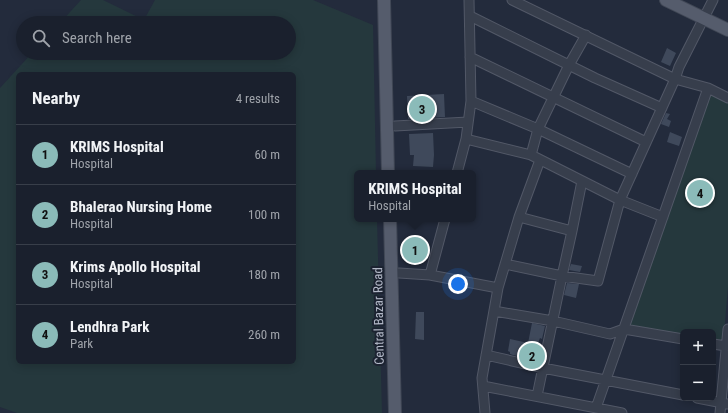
<!DOCTYPE html>
<meta charset="utf-8">
<style>
body{margin:0;font-family:"Roboto Condensed",sans-serif;background:#272d39;color:#f1f3f6}
.controls{position:absolute;right:12px;bottom:12px;display:grid;overflow:hidden;border-radius:6px;box-shadow:0 2px 10px #0003}
.controls button{width:36px;height:36px;display:grid;place-items:center;padding:0;border:0;border-bottom:1px solid #383e49;background:#1a202d;color:#f1f3f6;font:20px sans-serif}
.you{position:absolute;left:458px;top:284px;width:14px;height:14px;margin:-10px;border:3px solid #fff;border-radius:50%;background:#1a73e8;box-shadow:0 0 0 6px #1a73e833}
.badge{display:grid;place-items:center;width:26px;height:26px;border-radius:50%;background:#8bbbb9;color:#111;font-size:13px;font-weight:700}
.pin{position:absolute;translate:-50% -50%;border:2px solid #fff;box-shadow:0 1px 4px #0006}
.popup{position:absolute;left:354px;top:170px;width:122px;height:52px;box-sizing:border-box;display:grid;place-content:center;border-radius:6px;background:#1a202d;filter:drop-shadow(0 1px 3px #0005);font-size:13px;white-space:nowrap;color:#9fa3aa}
.popup b{font-size:15px;color:#f1f3f6}
.popup::after{content:'';position:absolute;left:50%;top:100%;margin-left:-8px;border:8px solid transparent;border-top-color:#1a202d}
.list{margin:0;padding:0;list-style:none}
h2{display:flex;justify-content:space-between;align-items:center;height:52px;margin:0;padding:0 16px;font-size:17px}
h2 small{font-size:13px;font-weight:400;color:#9fa3aa}
.list li{display:grid;grid-template-columns:26px 1fr auto;gap:12px;align-items:center;box-sizing:border-box;height:60px;padding:0 16px;border-top:1px solid #383e49}
.list b{display:block;font-size:15px;white-space:nowrap}
.list p{margin:0;font-size:13px;white-space:nowrap;color:#9fa3aa}
.list em{font-size:13px;font-style:normal;color:#9fa3aa}
.icon{flex:none;width:22px;height:22px;fill:none;stroke:currentColor;stroke-width:2;stroke-linecap:round;stroke-linejoin:round}
.map{position:relative;flex:none;width:728px;height:413px;overflow:hidden}
.search{position:absolute;background:#1a202d;box-shadow:0 2px 10px #0003;left:16px;top:16px;width:280px;height:44px;display:flex;align-items:center;gap:10px;box-sizing:border-box;padding:0 14px;border-radius:22px;color:#9fa3aa;font-size:15px}
.panel{position:absolute;background:#1a202d;box-shadow:0 2px 10px #0003;left:16px;top:72px;width:280px;height:292px;border-radius:6px}
.map>svg:first-child{display:block}
</style>
<div class="map">
<svg width="728" height="413" viewBox="0 0 728 413">
<rect width="100%" height="100%" fill="#232b3c"/>
<path fill="#25383d" fill-rule="evenodd" d="M81,0h22l41,20 11,-20h158l60,25 3,148h-19v46h20l5,194h-365l-17,-6v-319l32,-35h257v-30h-229zM18,74h276v288h-276z
M708,88l20,10v189l-5,58 -10,-1v-12h-30v7l-59,-10z"/>
<path fill="#3f495b" d="M667,48l9,5 -6,13 -9,-4z
M444,94l1,23 -37,2 -1,-23z
M666,113l4,1 -3,5 4,2 -2,6 -8,-3z
M670,132l12,5 -3,9 -12,-4z
M433,133l1,22 -1,12 -20,-1 1,-11h-4l-1,-21z
M571,264l11,2 -2,6 -11,-2z
M567,283l12,1 -3,14 -12,-3z
M416,312h8v28l-9,-1z
M532,323l13,3 -3,13 -2,-1 -4,10 5,1 -3,12 -25,-6 -3,-1v-2l-2,-1 2,-12 18,4z"/>
<g fill="none" stroke-linecap="round" stroke-linejoin="round">
<g stroke="#525867" stroke-width="11">
<path id="minor" d="M512,0l163,79 33,9 20,10
M470,16l125,62 67,30
M470,57l176,85
M471,101l67,28 94,45
M395,126l73,-4
M466,139l65,16 89,45 43,17
M531,155l7,-26 31,-64 17,-30
M457,173l9,-34 5,-38 -2,-101
M519,217l53,14
M505,264l57,12 36,5 22,-81 55,-121 4,-12 34,-67
M399,273l31,2 68,13
M430,275l15,-56
M494,311l59,10 57,13 14,-5 59,10
M713,344l13,2
M486,355l57,13 140,27
M483,386l139,27
M537,396l25,-120 10,-45 10,-50
M697,398l31,6
M596,408l112,-320
M485,413l-3,-35 16,-90 21,-71 21,-57
M720,413l8,-84"/>
</g>
<g stroke="#404755" stroke-width="14">
<path id="major" d="M384,0l4,173
M666,0l62,30
M390,219l5,194"/>
</g>
<use href="#minor" stroke="#373e4c" stroke-width="9"/>
<use href="#major" stroke="#555c6c" stroke-width="12"/>
</g>
<g text-anchor="middle" stroke-width="4" stroke-linejoin="round" paint-order="stroke">
<g font-size="13" fill="#b2b8c7" stroke="#1c2331">
<text transform="translate(378 316) rotate(-91)" y="5">Central Bazar Road</text>
</g>
</g>
</svg>
<div class="controls">
<button>+</button>
<button>−</button>
</div>
<div class="you"></div>
<div class="pin badge" style="left:415px;top:250px">1</div>
<div class="popup"><b>KRIMS Hospital</b>Hospital</div>
<div class="pin badge" style="left:532px;top:356px">2</div>
<div class="pin badge" style="left:422px;top:109px">3</div>
<div class="pin badge" style="left:700px;top:193px">4</div>
<div class="search"><svg class="icon" aria-label="search" viewBox="0 0 24 24"><circle cx="10" cy="10" r="6"/><path d="M15 15l6 6"/></svg>Search here</div>
<section class="panel">
<h2>Nearby<small>4 results</small></h2>
<ul class="list">
<li><span class="badge">1</span><div><b>KRIMS Hospital</b><p>Hospital</p></div><em>60 m</em></li>
<li><span class="badge">2</span><div><b>Bhalerao Nursing Home</b><p>Hospital</p></div><em>100 m</em></li>
<li><span class="badge">3</span><div><b>Krims Apollo Hospital</b><p>Hospital</p></div><em>180 m</em></li>
<li><span class="badge">4</span><div><b>Lendhra Park</b><p>Park</p></div><em>260 m</em></li>
</ul>
</section>
</div>
